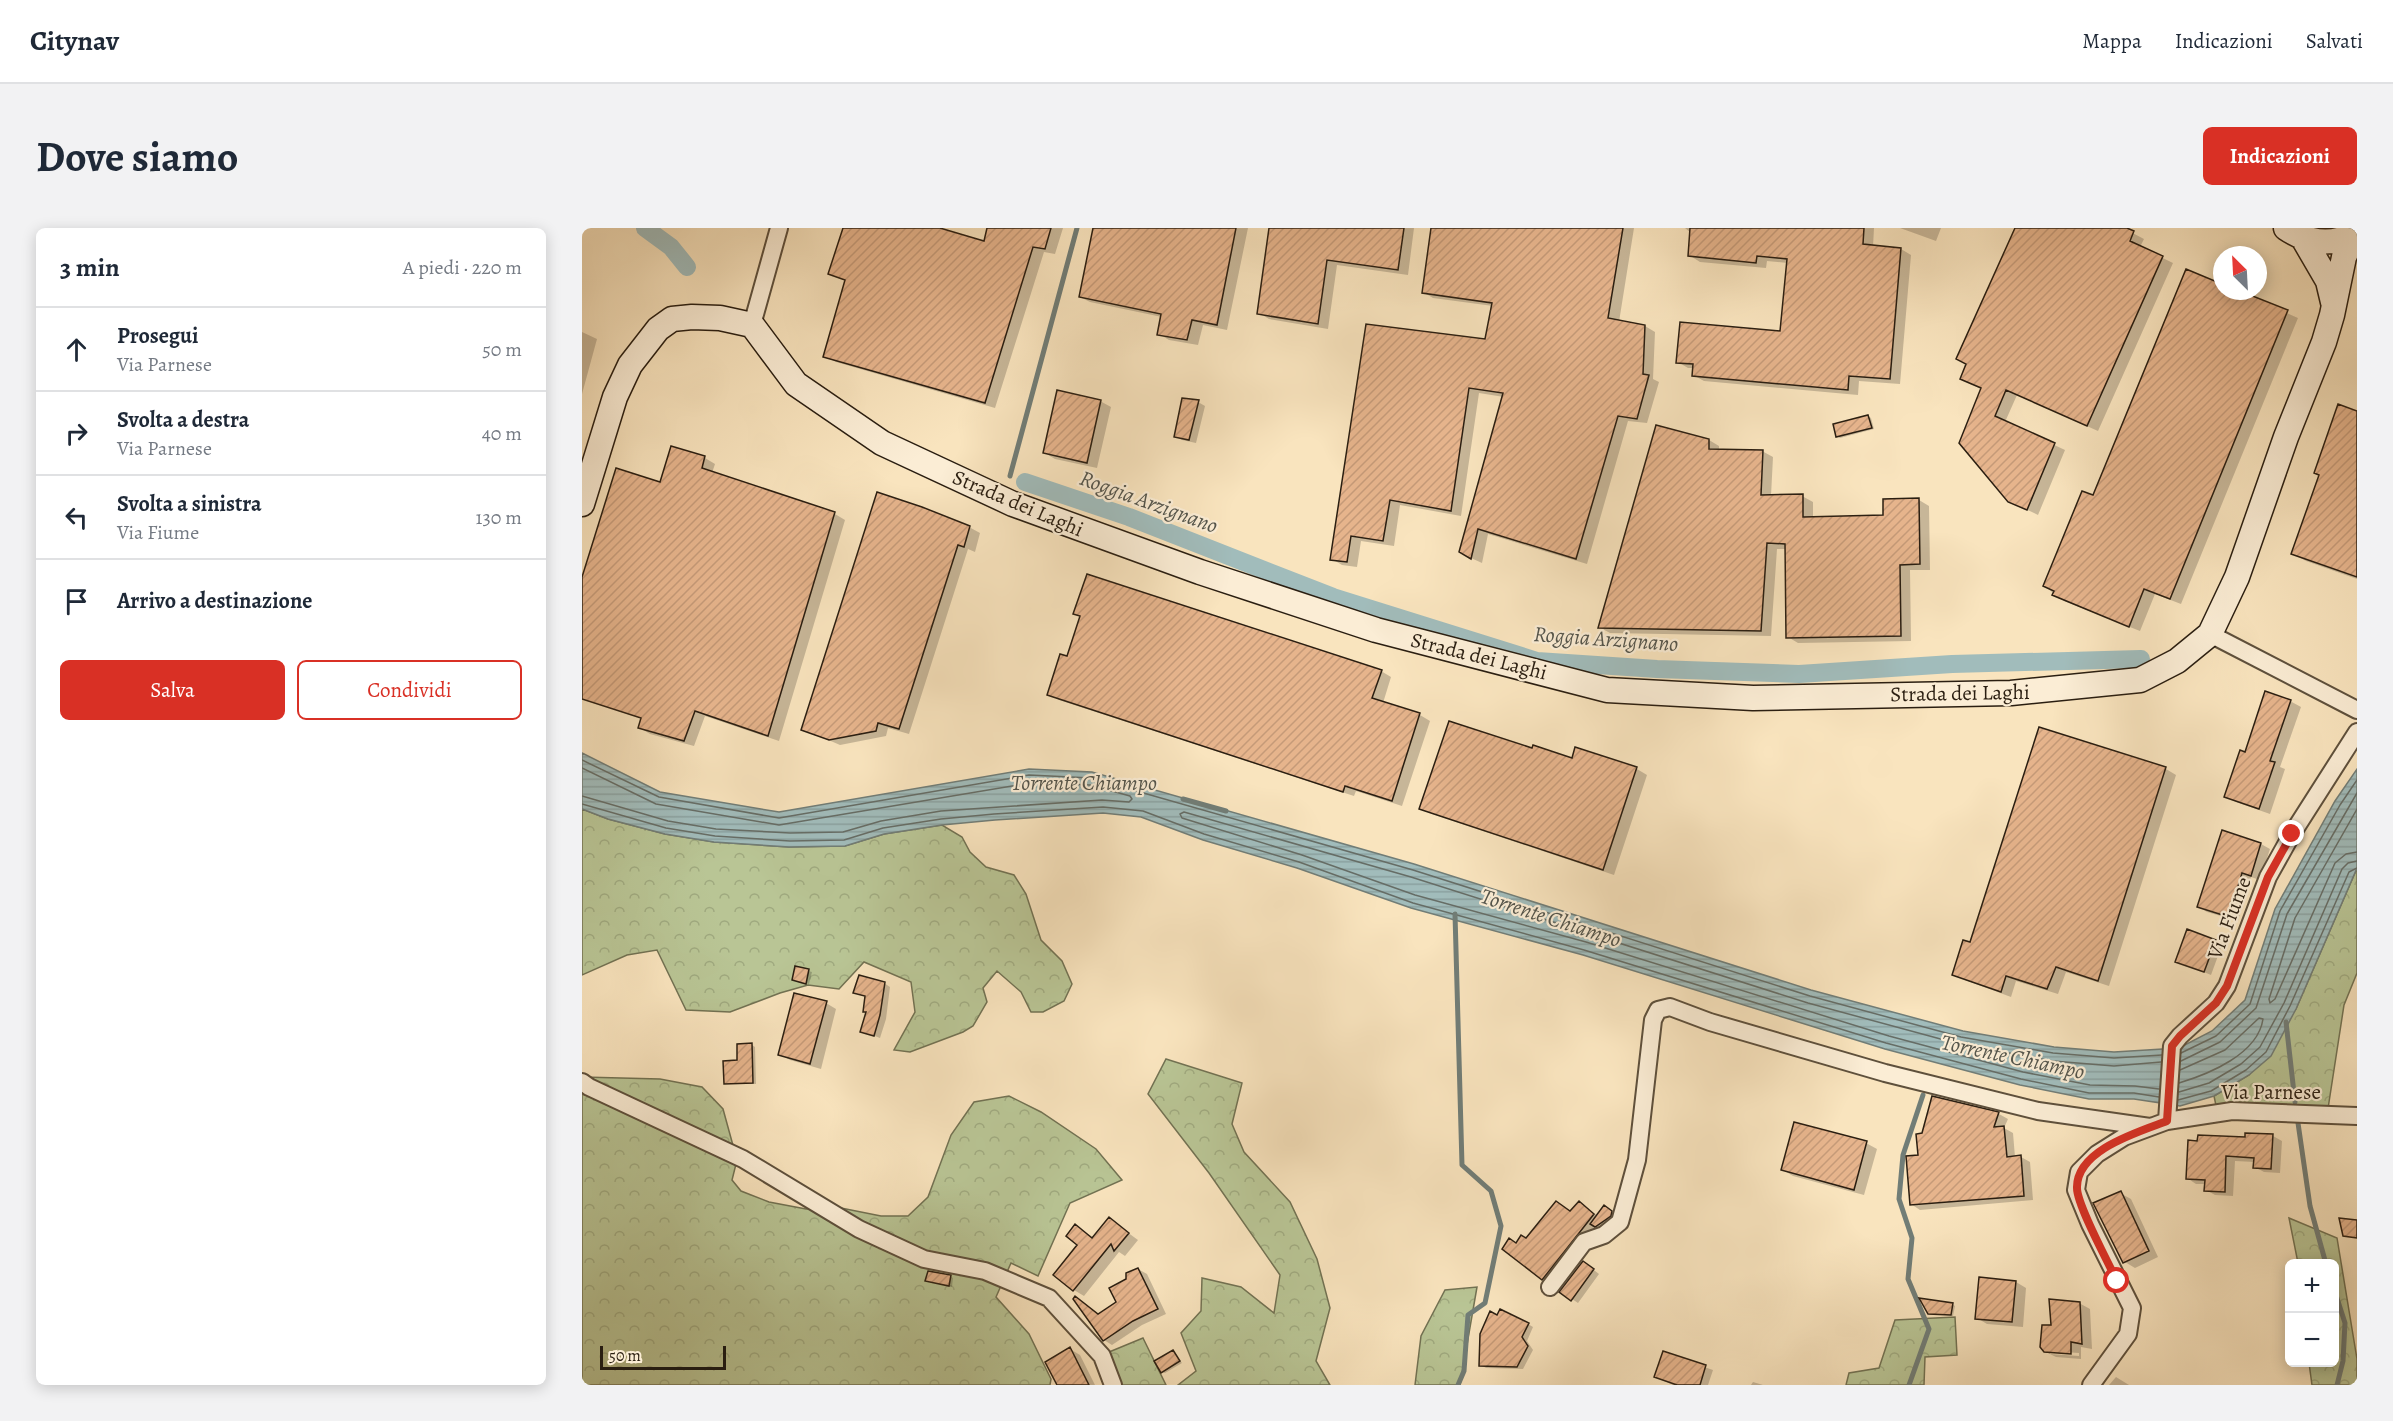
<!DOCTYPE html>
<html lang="it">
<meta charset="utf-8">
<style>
body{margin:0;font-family:Alegreya,serif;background:#f2f2f3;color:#1f2937}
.controls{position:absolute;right:18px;bottom:18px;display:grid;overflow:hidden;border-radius:9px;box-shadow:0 3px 15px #0003}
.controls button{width:54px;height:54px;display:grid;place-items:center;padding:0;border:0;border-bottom:2px solid #e0e1e3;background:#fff;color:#1f2937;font:30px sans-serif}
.compass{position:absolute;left:1631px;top:18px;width:54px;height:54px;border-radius:50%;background:#fff;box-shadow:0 3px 15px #0003;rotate:336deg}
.scale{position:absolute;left:18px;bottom:15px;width:126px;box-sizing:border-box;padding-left:6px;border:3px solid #2a1e11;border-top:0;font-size:16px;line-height:21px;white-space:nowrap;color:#2a1e11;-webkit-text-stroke:4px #fbedd5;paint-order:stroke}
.stop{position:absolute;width:18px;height:18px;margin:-14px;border:4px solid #d93025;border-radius:50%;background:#fff}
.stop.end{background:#d93025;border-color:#fff;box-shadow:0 2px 6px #0008}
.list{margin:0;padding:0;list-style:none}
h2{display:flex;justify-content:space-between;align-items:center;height:78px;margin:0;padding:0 24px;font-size:26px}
h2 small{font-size:20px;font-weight:400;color:#747a83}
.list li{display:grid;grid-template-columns:39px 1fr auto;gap:18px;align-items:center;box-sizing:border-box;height:84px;padding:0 24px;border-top:2px solid #e0e1e3}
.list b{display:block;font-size:22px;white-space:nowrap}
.list p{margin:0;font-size:20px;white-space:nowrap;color:#747a83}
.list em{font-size:20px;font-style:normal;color:#747a83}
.actions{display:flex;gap:12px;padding:18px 24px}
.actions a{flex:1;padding:14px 0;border:2px solid #d93025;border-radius:9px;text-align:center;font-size:21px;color:#d93025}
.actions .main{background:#d93025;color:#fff}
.icon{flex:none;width:33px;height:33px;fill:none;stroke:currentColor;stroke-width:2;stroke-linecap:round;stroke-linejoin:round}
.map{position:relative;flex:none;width:1775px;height:1157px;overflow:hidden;border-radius:9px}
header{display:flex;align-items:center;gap:36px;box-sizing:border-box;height:84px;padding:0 30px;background:#fff;border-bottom:2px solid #e0e1e3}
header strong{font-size:28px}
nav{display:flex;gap:33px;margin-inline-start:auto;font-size:21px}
.intro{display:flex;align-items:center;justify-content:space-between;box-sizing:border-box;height:144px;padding:0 36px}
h1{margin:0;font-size:42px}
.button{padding:15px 27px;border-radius:9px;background:#d93025;color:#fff;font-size:21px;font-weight:700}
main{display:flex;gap:36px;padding:0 36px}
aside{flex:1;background:#fff;border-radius:9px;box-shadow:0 3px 15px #0003}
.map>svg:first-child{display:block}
</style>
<header>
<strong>Citynav</strong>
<nav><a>Mappa</a><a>Indicazioni</a><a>Salvati</a></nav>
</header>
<div class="intro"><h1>Dove siamo</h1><a class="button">Indicazioni</a></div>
<main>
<aside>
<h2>3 min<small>A piedi · 220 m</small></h2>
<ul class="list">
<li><svg class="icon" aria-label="ahead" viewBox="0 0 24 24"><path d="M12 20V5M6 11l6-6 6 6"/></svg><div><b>Prosegui</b><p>Via Parnese</p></div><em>50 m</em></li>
<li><svg class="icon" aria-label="right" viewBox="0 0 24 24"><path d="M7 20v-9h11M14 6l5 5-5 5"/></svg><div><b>Svolta a destra</b><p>Via Parnese</p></div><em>40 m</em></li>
<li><svg class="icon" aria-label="left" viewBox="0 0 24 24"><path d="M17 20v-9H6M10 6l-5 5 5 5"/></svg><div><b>Svolta a sinistra</b><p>Via Fiume</p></div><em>130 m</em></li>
<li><svg class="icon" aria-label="arrive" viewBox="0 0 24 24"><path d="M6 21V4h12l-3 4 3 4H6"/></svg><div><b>Arrivo a destinazione</b></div></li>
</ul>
<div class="actions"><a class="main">Salva</a><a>Condividi</a></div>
</aside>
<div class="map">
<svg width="1775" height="1157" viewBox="0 0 1775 1157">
<defs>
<pattern id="forest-crowns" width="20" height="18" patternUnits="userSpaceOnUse" patternTransform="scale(1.5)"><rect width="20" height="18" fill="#b9c595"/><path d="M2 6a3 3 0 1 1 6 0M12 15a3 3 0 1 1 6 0" fill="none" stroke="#9fa97f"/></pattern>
<pattern id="water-rules" width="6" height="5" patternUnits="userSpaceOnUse" patternTransform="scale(1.5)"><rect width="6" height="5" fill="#a1bcbb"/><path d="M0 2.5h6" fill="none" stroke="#8ba1a0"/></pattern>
<pattern id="building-hatch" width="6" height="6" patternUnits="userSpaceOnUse" patternTransform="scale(1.5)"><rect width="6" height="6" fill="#e6b48c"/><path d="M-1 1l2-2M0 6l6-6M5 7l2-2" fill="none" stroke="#c59a78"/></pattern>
</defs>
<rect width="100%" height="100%" fill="#f9e4be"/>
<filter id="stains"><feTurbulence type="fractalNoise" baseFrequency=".00333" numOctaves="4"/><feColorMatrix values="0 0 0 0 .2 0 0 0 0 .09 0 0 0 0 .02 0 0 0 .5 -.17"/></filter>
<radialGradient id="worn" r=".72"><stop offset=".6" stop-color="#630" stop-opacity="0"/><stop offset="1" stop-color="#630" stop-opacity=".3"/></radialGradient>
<path fill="url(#forest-crowns)" stroke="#727253" stroke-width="1.5" d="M0,581l26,10 57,15 49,8 75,5 56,-1 39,-12 58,-9 20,12 8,15 16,15 28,8 12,19 15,46 21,21 10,23 -8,17 -21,11h-12l-10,-20 -24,-21 -14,17 4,14 -14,24 -10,6 -53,20 -16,-2 21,-38 -4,-30 -47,-20 -25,27 -31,-4 -28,8 -50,19 -44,-2 -29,-60 -30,5 -45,20z
M1775,640v105l-13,32 -17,110h-109l-4,-19 35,-21 47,-66z
M584,831l76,24 -10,41 12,28 46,50 27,57 13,49 -14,53 14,24h-152l18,-14 -15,-38 20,-22 1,-33 39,9 33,26 6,-38 -71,-102 -61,-79z
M0,849l78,2 42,8 21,22 14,51 -5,20 9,11 28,11 37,7 30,-2 45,9h27l20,-19 23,-62 23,-33 35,-6 32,16 55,37 26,31 -52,23 -32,73 -27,-13 -15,34 33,37 22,45 -1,6h-468z
M1707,990l48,20 20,121v26h-45l-3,-22 25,-1v-98l-36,-1z
M895,1059l-17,98h-45l6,-49 24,-46z
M1373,1089l2,38 -32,2 -1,28h-78l3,-12 30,-5 16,-48z
M561,1110l23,47h-60l-9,-28z"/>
<path fill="url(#water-rules)" stroke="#717d77" stroke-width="1.5" d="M0,525l78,39 119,20 250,-43 63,3 322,92 397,126 152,41 91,16 60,5 65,-4 33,-17 33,-31 30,-91 60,-108 22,-32v99l-61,141 -25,47 -22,19 -35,21 -34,10 -46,-7h-45l-69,-14 -135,-36 -302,-94 -172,-47 -114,-40 -94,-28 -62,-23 -38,-4 -108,7 -53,5 -58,9 -39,12 -56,1 -75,-5 -49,-8 -57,-15 -26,-10z"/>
<path fill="#0003" d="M263,0h89l51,15 4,-15h74l-8,26 -11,-2 -49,156 -159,-46 -11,-6 22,-75 -17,-8z
M512,0h154l-21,102 -24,-5 -5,20 -29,-5 -10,-6 3,-17 -72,-15 -10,-5z
M689,0h143l-6,47 -71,-10 -9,64 -59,-10 -10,-6z
M851,0h201l-15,94 26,4 10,6 -2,47 6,3 -12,41 -19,-2 -41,143 -99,-30 -6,29 -11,-5 33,-161 -25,-4 -18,123 -61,-11 -6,41 -33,-5 -4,26 -15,-2 -10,-6 154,-218 7,-35 -60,-8 -10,-6z
M1103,0h189l-1,19 28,2 10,6 -11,129 -41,-3 -1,14 -154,-14 -11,-6 1,-7h-6l-10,-6 103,-30 7,-69 -21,-2 -1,7 -66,-6 -11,-7 2,-22z
M1318,0h41l-5,13z
M1434,0h107l21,11 -4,8 33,16 -75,168 -81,-36 -12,27 60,28 -27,65 -29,-14 -26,-112 -11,-5z
M1640,57v6h14l62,27 -117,286 -26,-10 -15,37 -76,-30 -20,-15 50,-89z
M0,104l15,7 -15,55z
M518,173l11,6 -14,61 -42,-9 -10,-6z
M616,174l7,4 -9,37 -14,-3 -6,-3z
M1775,184v167l-51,-18 -14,-8z
M1286,188l3,2 3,11 -34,9 -3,-2z
M1127,212l10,6v5h43l11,6 -2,39h31l11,6v16l72,-1 34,-17 10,6 1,64h-20l1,71 -113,2 -10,-6 -2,-88h-9l-6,87 -161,-3 -11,-6z
M90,219l33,11 10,6 -3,9 123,41 10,6 -66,221 -74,-25 -11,30 -44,-12 -10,-6 8,-9 -66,-21v-116l79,-98z
M387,299l11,6 -5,19 -7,-3 -59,185 -21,-6 -2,8 -46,9 -37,-16z
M493,386l306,57 10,6 -8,26 37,12 10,6 -28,85 -46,-15 -2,5 -295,-96 -10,-6 19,-36 14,-41z
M1708,473l11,6 -21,60 5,2 -15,45 -34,-12 -11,-6 21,-42z
M1458,501l126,40 10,6 -67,211 -43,-14 -8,22 -42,-13 -5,16 -46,-17 -11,-6 17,-30z
M994,521l61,20 10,6 -33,100 -182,-61 -11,-6 111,-58 41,10z
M1640,604l39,12 9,5 -10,31 -9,-3 -13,44 -31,-9 -8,-5z
M1606,703l34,14 -11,30 -34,-14z
M214,740l16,4 -3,12 -16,-4z
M302,755l6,4 -4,32 -6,19 -18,-7 6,-18 -1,-16 -12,-4z
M244,775l10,6 -15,60 -31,-9 -11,-6z
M170,817l3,2 1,37 -31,-1z
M1351,869l66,17 9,5 -4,9 9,5 2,24h6l9,5 3,38 -113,10 -9,-6z
M1665,906l26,2 9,5 -2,32 -16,-1 -9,-5v-5l-20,-1 -2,35 -18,-1 -9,-5v-6h-10l-9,-6 59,-39z
M1284,915l11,6 -13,46 -71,-19 -10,-6z
M1538,965l11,6 27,58 -23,11 -10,-6 -30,-58z
M997,975l19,13 7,-9 9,6 -1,4 -15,10 -45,57 -10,-6 -27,-34 11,-4 44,-28z
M527,991l29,21 -13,16 -6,-4 -35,44 -10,-6 5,-45 -3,-19 18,12z
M1008,1039l9,7 -21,29 -6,-4z
M556,1041l9,5 19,40 -24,11 -30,20 -8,-5 -5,-25 19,-13 10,-22z
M368,1048l3,2 -1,9 -25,-6z
M1399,1051l35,3 10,6 -3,39 -36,-3 -10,-6z
M1497,1075l11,6 2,40 -11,-2v12l-25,-2 -6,-3 29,2v-3l-29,-2v3l-5,-3 8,-24z
M1370,1076l3,2 -2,10 -24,-3z
M946,1096l5,3 -6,14 6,9 -10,19 -37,-1 -5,-3z
M488,1121l10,6 15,30h-36z
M591,1124l9,11 -17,10 -3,-1z
M1082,1125l49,17 -5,15h-35l-17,-8z
M1534,1149l13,8h1h-21z
M1171,1154l10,3h-12z"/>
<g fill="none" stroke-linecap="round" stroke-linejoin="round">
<path stroke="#666d66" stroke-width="1.5" d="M0,532l77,37 120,21 250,-43 62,3 322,92 397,126 151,41 92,16 61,5 48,-3
M0,540l74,36 123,21 251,-42 60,2 40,11 2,3 -3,3 -27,-2 -161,11 -60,10 -38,11 -53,1 -74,-4 -48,-8 -86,-25
M0,576l84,24 49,8 75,5 54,-1 39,-12 58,-9 53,-5 109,-7 40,4 61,23 95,28 114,41 171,47 302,93 135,36 68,14h45l25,4
M1775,581l-62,109 -26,81 1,4 5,-4 60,-136 11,-9 11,-2
M1599,825l35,-17 34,-32 30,-93 60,-106 17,-25
M1599,833l39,-19 36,-34 31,-94 70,-121
M1597,855c30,-9 79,-29 84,-64l-4,-1 -34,32 -45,20
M1577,861l-24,-3 -45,-1 -67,-13 -134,-36 -303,-94 -171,-47 -113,-40 -120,-37 -2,-4 4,-2 227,65 397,126 151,41 94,17 61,5 47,-4
M1597,864l30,-9 32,-19 19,-17 24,-44 58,-134 6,-6 9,-2
M1596,872l33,-9 35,-21 20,-18 24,-46 59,-134 8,-4"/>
<path stroke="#717d77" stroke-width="5" d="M428,248l67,-248
M601,571l43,12
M873,686l7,251 29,26 10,35 -16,77 -17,12 -4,56 -6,14
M1704,794l9,80
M1716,895l12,83 16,58
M1752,1061l11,34 -2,38 -6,24
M1327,1157l20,-56 -21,-50 4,-41 -13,-39 4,-44 20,-60"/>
<path stroke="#a1bcbb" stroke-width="18" d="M63,0l26,19 16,20
M443,254l104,35 204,80 204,64 120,8 142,5 153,-10 189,-5"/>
</g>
<path fill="url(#building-hatch)" stroke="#2a1e11" stroke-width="1.5" d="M261,0h97l44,13 3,-13h64l-6,21 -12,-2 -48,156 -162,-46 22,-77 -17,-6z
M511,0h143l-19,97 -25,-5 -5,20 -30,-5 4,-21 -82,-17z
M687,0h135l-6,42 -71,-10 -9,64 -61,-10z
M849,0h192l-15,90 37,7 -2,49 6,1 -12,44 -19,-3 -42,143 -98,-30 -7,30 -12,-7 44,-159 -34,-5 -18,123 -61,-11 -7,41 -32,-5 -4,26 -17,-2 36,-236 119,15 7,-36 -70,-10z
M1108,0h174l-1,16 38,4 -11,131 -41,-3 -1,14 -156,-14 1,-12 -17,-1 4,-41 100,9 7,-72 -30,-3 -1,7 -68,-7z
M1433,0h112l7,3 -4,10 33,15 -76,170 -81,-36 -11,26 60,27 -28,67 -19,-8 -49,-59 22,-55 -21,-9 6,-15 -10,-5z
M1604,41l36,15v7h18l48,19 -118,289 -26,-10 -15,38 -77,-32 2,-4 -11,-5 39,-95 11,4z
M475,162l44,10 -14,63 -44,-10z
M600,170l17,2 -10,40 -15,-3z
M1756,176l19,7v166l-66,-23 28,-79 -5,-2z
M1286,187l4,13 -36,9 -3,-13z
M1074,197l53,14v10l54,1 -2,45 42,-1v23l80,-2v-16l36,-1 1,66 -20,1 1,71 -115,2 -1,-94 -18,-1 -6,88 -163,-3z
M89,218l34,10 -3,12 133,44 -67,224 -73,-25 -11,30 -46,-13 3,-10 -59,-19v-122l34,-109 44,14z
M295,264l45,15 48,19 -6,21 -6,-2 -59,184 -21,-6 -2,8 -47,9 -28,-10z
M505,346l295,96 -10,28 48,15 -28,88 -47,-15 -2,6 -296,-97 13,-41 7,2 13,-40 -7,-2z
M1683,463l26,9 -21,61 5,1 -16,47 -35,-12 16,-47 5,2z
M867,493l83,27 1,-3 39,13 3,-11 62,20 -34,103 -184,-61z
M1457,499l127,40 -68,214 -42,-14 -9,22 -41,-13 -5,16 -49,-17 11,-35 7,2z
M1640,602l39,13 -10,33 -9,-3 -13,44 -32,-10z
M1605,701l29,11 -12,32 -29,-10z
M213,738l14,3 -3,15 -14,-4z
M277,747l26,7 -5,33 -6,21 -14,-4 6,-20h-3l2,-16 -12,-3z
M212,765l33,8 -17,63 -32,-9z
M170,815l1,40 -29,1 -1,-23 14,-1v-16z
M1350,868l67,16 -5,15 10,-1 3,31 14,-2 3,41 -114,9 -4,-49 12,-1 -2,-21 6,-1z
M1212,894l73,19 -13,49 -73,-20z
M1663,905l28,1 -2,35 -18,-1 1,-10 -28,-2 -1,36 -21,-1 1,-11 -19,-1 2,-39 9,1 1,-6 47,2z
M1539,963l28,60 -26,12 -30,-60z
M974,973l14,10 9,-10 15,13 -52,66 -40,-31 7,-11 7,5 5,-8 5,3z
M1022,977l8,6 -1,5 -16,11 -5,-3z
M527,989l20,16 -15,18 -3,-7 -38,47 -20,-16 24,-30 -11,-9 9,-12 17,14z
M1757,990l18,2v18l-14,-2z
M1001,1033l11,8 -23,32 -12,-9z
M556,1040l20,41 -25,12 -30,20 -30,-42 2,-3 23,18 18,-12 -7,-14 17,-9v-6z
M346,1043l23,4 -2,11 -24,-5z
M1397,1049l37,4 -4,41 -37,-3z
M1337,1070l34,5 -2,12 -23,-1z
M1467,1071l31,3 2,42 -11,-2v12l-27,-2 -4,-5 2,-22h9z
M918,1081l29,14 -7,14 6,9 -11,21 -38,-1 1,-32 10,-23 7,4z
M488,1119l19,38h-32l-12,-23z
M591,1122l7,11 -19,12 -7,-12z
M1081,1123l43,14 -6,20h-23l-23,-8z"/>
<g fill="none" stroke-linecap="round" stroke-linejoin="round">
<g stroke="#5e503c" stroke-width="20">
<path id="street" d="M170,97l27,-97
M1628,406l147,76
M0,854l7,5 154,72 116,70 65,30 61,12 64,27 53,58 11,29
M1585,893l5,-75 8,-10 36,-33 11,-17 41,-109 24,-43 65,-102
M968,1059l34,-45 20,-7 16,-13 17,-62 16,-140 5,-10 12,-3 40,15 175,51 153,38 112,16
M1509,1157l37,-51 4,-26 -42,-84 -14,-34 3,-18 18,-18 27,-17 43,-16 65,-10 125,5"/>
</g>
<g stroke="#2a1e11" stroke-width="27">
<path id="secondary" d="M1704,0c22,15 47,19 71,4
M1721,10l25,43 5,21
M0,276l33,-107 15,-32 28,-36 14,-10 20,-2 28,1 32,7 44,59 86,59 131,61 187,68 176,58 231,60 146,8 258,-5 129,-13 37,-19 33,-27 27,-57 49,-140 38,-95 8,-27 12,-58 11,-24"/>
</g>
<use href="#street" stroke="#fbedd5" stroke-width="16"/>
<use href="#secondary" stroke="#fbedd5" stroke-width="24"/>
</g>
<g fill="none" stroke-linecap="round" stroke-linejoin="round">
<path stroke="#d93025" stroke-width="8" d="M1535,1053c-9,-19 -40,-76 -40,-93 -1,-38 61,-56 90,-67l5,-75 8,-10 36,-33 11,-17 41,-109 24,-43"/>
</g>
<g text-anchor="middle" stroke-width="4.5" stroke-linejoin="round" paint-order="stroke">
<g font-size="21" fill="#2a1e11" stroke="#fbedd5">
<text transform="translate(436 275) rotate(23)" y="7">Strada dei Laghi</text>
<text transform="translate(897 428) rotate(14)" y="7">Strada dei Laghi</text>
<text transform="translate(1378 465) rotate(-1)" y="7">Strada dei Laghi</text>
<text transform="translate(1647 690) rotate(-69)" y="7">Via Fiume</text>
<text x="1689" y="871">Via Parnese</text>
</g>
<g font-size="22" font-style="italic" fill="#54554c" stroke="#fbedd5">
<text transform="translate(567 273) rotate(20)" y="8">Roggia Arzignano</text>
<text transform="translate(1024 410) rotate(4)" y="8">Roggia Arzignano</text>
<text x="502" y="562">Torrente Chiampo</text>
<text transform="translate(969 689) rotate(18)" y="8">Torrente Chiampo</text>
<text transform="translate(1431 828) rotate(12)" y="8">Torrente Chiampo</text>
</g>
</g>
<rect width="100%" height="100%" filter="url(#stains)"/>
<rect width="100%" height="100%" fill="url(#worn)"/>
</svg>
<div class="controls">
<button>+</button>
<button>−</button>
</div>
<svg class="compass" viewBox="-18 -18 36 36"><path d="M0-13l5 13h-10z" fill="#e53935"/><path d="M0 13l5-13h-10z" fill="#747a83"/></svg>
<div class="scale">50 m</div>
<div class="stop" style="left:1535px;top:1053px"></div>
<div class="stop end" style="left:1710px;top:606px"></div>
</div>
</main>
